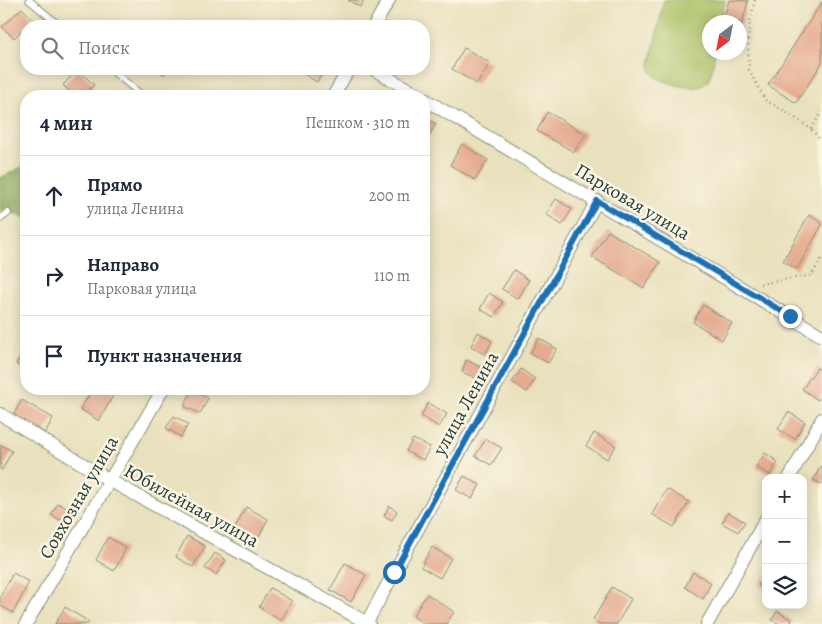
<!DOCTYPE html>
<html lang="ru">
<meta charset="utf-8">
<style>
body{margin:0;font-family:Alegreya,serif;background:#f6f6f7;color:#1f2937}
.controls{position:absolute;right:15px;bottom:15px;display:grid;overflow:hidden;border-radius:10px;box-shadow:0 2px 12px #0003}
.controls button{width:45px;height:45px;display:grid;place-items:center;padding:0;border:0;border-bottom:1px solid #e0e1e3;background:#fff;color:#1f2937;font:25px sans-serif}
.compass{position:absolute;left:702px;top:15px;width:45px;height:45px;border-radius:50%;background:#fff;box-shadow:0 2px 12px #0003;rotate:212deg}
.stop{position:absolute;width:15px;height:15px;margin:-11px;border:4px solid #1f6fb2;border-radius:50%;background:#fff}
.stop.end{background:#1f6fb2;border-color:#fff;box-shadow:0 1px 5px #0008}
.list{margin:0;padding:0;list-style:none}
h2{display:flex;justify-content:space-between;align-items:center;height:65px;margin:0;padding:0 20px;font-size:21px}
h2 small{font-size:16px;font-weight:400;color:#747a83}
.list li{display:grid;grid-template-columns:32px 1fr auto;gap:15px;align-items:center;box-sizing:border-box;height:80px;padding:0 20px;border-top:1px solid #e0e1e3}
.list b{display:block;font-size:19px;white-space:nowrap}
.list p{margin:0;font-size:16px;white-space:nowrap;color:#747a83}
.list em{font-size:16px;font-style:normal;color:#747a83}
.icon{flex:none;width:28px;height:28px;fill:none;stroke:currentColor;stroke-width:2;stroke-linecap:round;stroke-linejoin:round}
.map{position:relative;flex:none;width:822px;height:624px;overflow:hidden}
.search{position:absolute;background:#fff;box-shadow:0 2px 12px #0003;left:20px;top:20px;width:410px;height:55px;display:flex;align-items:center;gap:12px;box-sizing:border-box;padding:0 18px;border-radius:20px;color:#747a83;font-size:19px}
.panel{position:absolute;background:#fff;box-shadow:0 2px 12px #0003;left:20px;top:90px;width:410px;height:305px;border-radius:20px}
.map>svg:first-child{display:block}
</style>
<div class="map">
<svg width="822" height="624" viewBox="0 0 822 624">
<rect width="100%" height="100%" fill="#fcf5e5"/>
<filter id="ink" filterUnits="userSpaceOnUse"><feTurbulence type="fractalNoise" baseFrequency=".02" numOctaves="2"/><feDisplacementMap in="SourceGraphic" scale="10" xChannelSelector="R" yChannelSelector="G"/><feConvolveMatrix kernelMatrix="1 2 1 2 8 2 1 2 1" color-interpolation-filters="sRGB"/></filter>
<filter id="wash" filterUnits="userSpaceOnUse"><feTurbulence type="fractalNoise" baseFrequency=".0096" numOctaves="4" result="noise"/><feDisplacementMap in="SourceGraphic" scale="20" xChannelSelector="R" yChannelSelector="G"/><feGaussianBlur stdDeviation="1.12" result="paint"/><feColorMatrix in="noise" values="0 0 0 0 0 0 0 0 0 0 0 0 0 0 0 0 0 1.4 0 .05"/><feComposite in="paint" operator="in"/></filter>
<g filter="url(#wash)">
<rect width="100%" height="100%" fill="#e9e1bd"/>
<path fill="#abc166" stroke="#657f4d" d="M664,0h61l-4,22h-11v30l5,1c-2,8 -2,23 -9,30 -3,3 -10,5 -15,5 -8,-1 -32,-7 -37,-13 -3,-3 -3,-6 -4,-11z"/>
<path fill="#88a75b" stroke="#547248" d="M26,165v52l-1,1 -20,-8 -5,4v-36z"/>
<g id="blocks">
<path fill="#e5ac90" d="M348,0h16l-4,7z
M729,0l19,1 -8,31v-10h-17z
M822,2v61l-26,40 -28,-18z
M22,8l11,12 -19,18 -12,-11z
M464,48l26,15 -13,21 -25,-15z
M78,69l16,16 -12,11h-8l-11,-11z
M156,69h13l-5,6z
M296,69h26l2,1 -7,12z
M547,112l39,22 -12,18 -37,-21z
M424,117l12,7 -12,20z
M462,144l26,16 -13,20 -25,-15z
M556,199l16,10 -10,16 -16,-11z
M809,215l13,8v2l-25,44 -14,-8z
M608,231l52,31 -16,26 -52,-31z
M514,270l15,10 -11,19 -16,-10z
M489,293l14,9 -9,15 -14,-8z
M703,305l29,18 -10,17 -29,-18z
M478,332l14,9 -7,14 -14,-9z
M539,338l18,11 -9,14 -18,-10z
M26,349v22l-10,-7z
M466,360l19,9 -7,10 -16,-7z
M817,368l5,3v23l-4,6 -16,-11z
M521,369l14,10 -8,13 -15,-10z
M93,389h13l8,5 -15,27 -19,-12z
M192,390l16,8 -8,16 -16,-8z
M22,400l31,18 -8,15 -32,-18z
M428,403l19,11 -8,13 -18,-11z
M788,412l17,10 -10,17 -17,-10z
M174,416l14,8 -7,13 -15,-9z
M594,433l22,13 -9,13 -21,-13z
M413,439l17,8 -7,13 -17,-9z
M486,439l16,9 -11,17 -16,-9z
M1,445l11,6 -10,19 -2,-1z
M765,453l13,9 -8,13 -14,-8z
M822,465v19l-9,-4z
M464,476l16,9 -8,14 -16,-9z
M667,489l22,13 -15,25 -22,-13z
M58,503l15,9 -7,11 -15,-8z
M389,506l8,5 -5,9 -8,-4z
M246,507l22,12 -11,21 -22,-11z
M728,512l17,10 -7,10 -16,-9z
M187,536l18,10 -12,21 -17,-10z
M108,537l18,11 -12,23 -18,-11z
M432,547l19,11 -11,20 -19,-11z
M215,553l11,7 -10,15 -11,-7z
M345,563l21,12 -15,27 -21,-12z
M693,572l18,11 -8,16 -18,-12z
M13,573l16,9 -16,31 -13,-8v-8z
M766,573v17l-8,-5z
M612,587l19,12 -14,25h-17l-7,-4z
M270,588l22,13 -11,20 -22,-14z
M427,594l27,18 -8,12h-22l-11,-8z
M65,607l24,15 -1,2h-33z
M777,611l15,9 -2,4h-10l-8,-4z"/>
</g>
</g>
<g filter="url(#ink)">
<use href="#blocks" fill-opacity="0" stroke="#848f78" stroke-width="1"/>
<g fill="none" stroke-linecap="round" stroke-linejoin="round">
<g stroke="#848f78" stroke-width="8">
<path id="service" d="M29,0l31,26
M110,69l33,27
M0,219l8,-6"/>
</g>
<g stroke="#848f78" stroke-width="14">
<path id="minor" d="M374,26l15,-26
M373,69l47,27
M333,96l16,-27
M424,99l398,237
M0,414l109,66 260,144
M789,478l33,-59
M26,624l137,-235
M366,624l231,-423
M707,624l59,-105"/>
</g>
<path stroke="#848f78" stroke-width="2.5" stroke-dasharray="1 4" stroke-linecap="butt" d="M755,0l-5,21 -2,22 1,27 16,30 26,15 20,14 11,13
M811,129l11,-17
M760,284l52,-9 10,-17"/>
<use href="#service" stroke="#fff" stroke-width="6"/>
<use href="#minor" stroke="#fff" stroke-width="12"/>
</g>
</g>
<g fill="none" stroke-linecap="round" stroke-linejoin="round" filter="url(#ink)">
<path stroke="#1f6fb2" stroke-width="6" d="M394,572l203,-371 193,115"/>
</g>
<g text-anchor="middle" stroke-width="5" stroke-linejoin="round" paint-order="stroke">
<g font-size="19" fill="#1f3d34" stroke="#fcf5e5">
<text transform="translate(633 201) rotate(31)" y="7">Парковая улица</text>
<text transform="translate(465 403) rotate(-61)" y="7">улица Ленина</text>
<text transform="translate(78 497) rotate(-60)" y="7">Совхозная улица</text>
<text transform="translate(192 505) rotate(29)" y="7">Юбилейная улица</text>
</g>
</g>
</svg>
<div class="controls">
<button>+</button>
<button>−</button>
<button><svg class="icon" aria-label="layers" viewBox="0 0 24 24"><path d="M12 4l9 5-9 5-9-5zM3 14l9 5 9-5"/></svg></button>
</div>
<svg class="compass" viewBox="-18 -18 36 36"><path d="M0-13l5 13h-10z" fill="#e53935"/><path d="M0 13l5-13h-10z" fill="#747a83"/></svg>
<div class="stop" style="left:394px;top:572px"></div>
<div class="stop end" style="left:790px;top:316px"></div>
<div class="search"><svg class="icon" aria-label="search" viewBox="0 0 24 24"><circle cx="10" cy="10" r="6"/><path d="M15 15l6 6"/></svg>Поиск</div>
<section class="panel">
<h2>4 мин<small>Пешком · 310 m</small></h2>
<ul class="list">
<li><svg class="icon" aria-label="ahead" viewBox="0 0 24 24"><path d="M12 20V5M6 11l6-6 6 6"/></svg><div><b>Прямо</b><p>улица Ленина</p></div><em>200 m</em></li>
<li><svg class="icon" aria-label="right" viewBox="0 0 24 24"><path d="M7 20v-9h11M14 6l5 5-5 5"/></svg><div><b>Направо</b><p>Парковая улица</p></div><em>110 m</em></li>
<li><svg class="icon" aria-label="arrive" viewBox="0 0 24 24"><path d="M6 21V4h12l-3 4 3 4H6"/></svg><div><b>Пункт назначения</b></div></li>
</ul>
</section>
</div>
